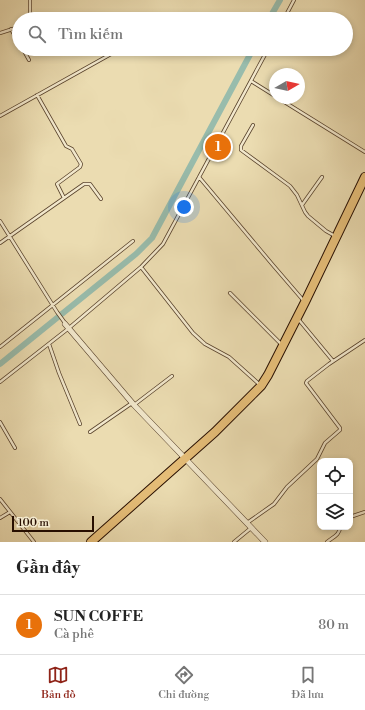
<!DOCTYPE html>
<html lang="vi">
<meta charset="utf-8">
<style>
body{margin:0;font-family:"Libre Bodoni",serif;background:#f2f2f2;color:#222}
.controls{position:absolute;right:12px;bottom:12px;display:grid;overflow:hidden;border-radius:8px;box-shadow:0 2px 6px #0003}
.controls button{width:36px;height:36px;display:grid;place-items:center;padding:0;border:0;border-bottom:1px solid #e0e0e0;background:#fff;color:#222;font:20px sans-serif}
.compass{position:absolute;left:269px;top:68px;width:36px;height:36px;border-radius:50%;background:#fff;box-shadow:0 2px 6px #0003;rotate:81deg}
.scale{position:absolute;left:12px;bottom:10px;width:82px;box-sizing:border-box;padding-left:4px;border:2px solid #270e00;border-top:0;font-size:11px;line-height:14px;white-space:nowrap;color:#270e00;-webkit-text-stroke:3px #f2e8cc;paint-order:stroke}
.you{position:absolute;left:184px;top:207px;width:14px;height:14px;margin:-10px;border:3px solid #fff;border-radius:50%;background:#1a73e8;box-shadow:0 0 0 6px #1a73e833}
.badge{display:grid;place-items:center;width:26px;height:26px;border-radius:50%;background:#8f2418;color:#fff;font-size:13px;font-weight:700}
.pin{position:absolute;translate:-50% -50%;border:2px solid #fff;box-shadow:0 1px 4px #0006}
.list{margin:0;padding:0;list-style:none}
h2{display:flex;justify-content:space-between;align-items:center;height:52px;margin:0;padding:0 16px;font-size:17px}
h2 small{font-size:13px;font-weight:400;color:#767676}
.list li{display:grid;grid-template-columns:26px 1fr auto;gap:12px;align-items:center;box-sizing:border-box;height:60px;padding:0 16px;border-top:1px solid #e0e0e0}
.list b{display:block;font-size:15px;white-space:nowrap}
.list p{margin:0;font-size:13px;white-space:nowrap;color:#767676}
.list em{font-size:13px;font-style:normal;color:#767676}
.icon{flex:none;width:22px;height:22px;fill:none;stroke:currentColor;stroke-width:2;stroke-linecap:round;stroke-linejoin:round}
.map{position:relative;flex:none;width:365px;height:542px;overflow:hidden}
.search{position:absolute;background:#fff;box-shadow:0 2px 6px #0003;left:12px;right:12px;top:12px;height:44px;display:flex;align-items:center;gap:10px;box-sizing:border-box;padding:0 14px;border-radius:22px;color:#767676;font-size:15px}
.sheet{height:112px;background:#fff}
nav{display:flex;justify-content:space-around;align-items:center;box-sizing:border-box;height:56px;border-top:1px solid #e0e0e0;background:#fff;font-size:11px;color:#767676}
nav a{display:grid;justify-items:center;gap:2px}
nav .on{color:#8f2418}
.map>svg:first-child{display:block}
</style>
<div class="map">
<svg width="365" height="542" viewBox="0 0 365 542">
<rect width="100%" height="100%" fill="#ebdcb1"/>
<filter id="stains"><feTurbulence type="fractalNoise" baseFrequency=".005" numOctaves="4"/><feColorMatrix values="0 0 0 0 .2 0 0 0 0 .09 0 0 0 0 .02 0 0 0 .5 -.17"/></filter>
<radialGradient id="worn" r=".72"><stop offset=".6" stop-color="#630" stop-opacity="0"/><stop offset="1" stop-color="#630" stop-opacity=".3"/></radialGradient>
<g fill="none" stroke-linecap="round" stroke-linejoin="round">
<path stroke="#98bcac" stroke-width="6" d="M269,19l11,-19
M0,364l136,-110 16,-16 101,-189"/>
<g stroke="#58422c" stroke-width="4">
<path id="service" d="M30,19v-19
M284,19l10,-19
M11,29l8,14
M0,33l19,-6
M23,49l6,11
M251,81l24,15
M37,95l29,51 6,3 9,15 -1,3 -23,17 7,14
M278,98l87,54
M0,116l120,-67
M253,125l-12,21v4l49,36 7,9 8,17 3,4 18,15 9,5
M199,177l73,87 31,36
M302,205l20,-28
M0,221l57,91 8,11
M0,243l84,-59h6l11,15
M141,267l52,66 12,11 24,13 30,27
M230,293l52,52
M299,320l34,41
M49,344l10,29 21,51
M0,347l133,-106
M0,382l69,-54 72,-61 22,-23 105,-195
M134,405l38,-29
M0,422l15,26
M90,432l42,-29
M0,499l34,43
M350,517l15,-5
M0,518l10,-6
M247,523l27,-19 13,-17 30,-28 8,-16 15,-13v-2l-34,-45 1,-2 22,-17 36,-24
M234,542l17,-14
M327,542c6,-5 13,-7 13,-15"/>
</g>
<g stroke="#58422c" stroke-width="6">
<path id="minor" d="M65,324l69,81 131,137"/>
</g>
<g stroke="#270e00" stroke-width="10">
<path id="primary" d="M91,542l124,-110 46,-46 7,-11 37,-73 60,-125"/>
</g>
<use href="#service" stroke="#f2e8cc" stroke-width="2.5"/>
<use href="#minor" stroke="#f2e8cc" stroke-width="5"/>
<use href="#primary" stroke="#e6be78" stroke-width="8"/>
</g>
<rect width="100%" height="100%" filter="url(#stains)"/>
<rect width="100%" height="100%" fill="url(#worn)"/>
</svg>
<div class="controls">
<button><svg class="icon" aria-label="locate" viewBox="0 0 24 24"><circle cx="12" cy="12" r="6"/><path d="M12 2v4M12 18v4M2 12h4M18 12h4"/></svg></button>
<button><svg class="icon" aria-label="layers" viewBox="0 0 24 24"><path d="M12 4l9 5-9 5-9-5zM3 14l9 5 9-5"/></svg></button>
</div>
<svg class="compass" viewBox="-18 -18 36 36"><path d="M0-13l5 13h-10z" fill="#e53935"/><path d="M0 13l5-13h-10z" fill="#767676"/></svg>
<div class="scale">100 m</div>
<div class="you"></div>
<div class="pin badge" style="left:218px;top:147px;background:#e8710a">1</div>
<div class="search"><svg class="icon" aria-label="search" viewBox="0 0 24 24"><circle cx="10" cy="10" r="6"/><path d="M15 15l6 6"/></svg>Tìm kiếm</div>
</div>
<section class="sheet">
<h2>Gần đây<small></small></h2>
<ul class="list">
<li><span class="badge" style="background:#e8710a">1</span><div><b>SUN COFFE</b><p>Cà phê</p></div><em>80 m</em></li>
</ul>
</section>
<nav>
<a class="on"><svg class="icon" aria-label="map" viewBox="0 0 24 24"><path d="M3 6l6-2 6 2 6-2v14l-6 2-6-2-6 2zM9 4v14M15 6v14"/></svg>Bản đồ</a>
<a><svg class="icon" aria-label="directions" viewBox="0 0 24 24"><path d="M12 3l9 9-9 9-9-9zM9 14v-3h6M13 9l2 2-2 2"/></svg>Chỉ đường</a>
<a><svg class="icon" aria-label="saved" viewBox="0 0 24 24"><path d="M7 4h10v16l-5-4-5 4z"/></svg>Đã lưu</a>
</nav>
